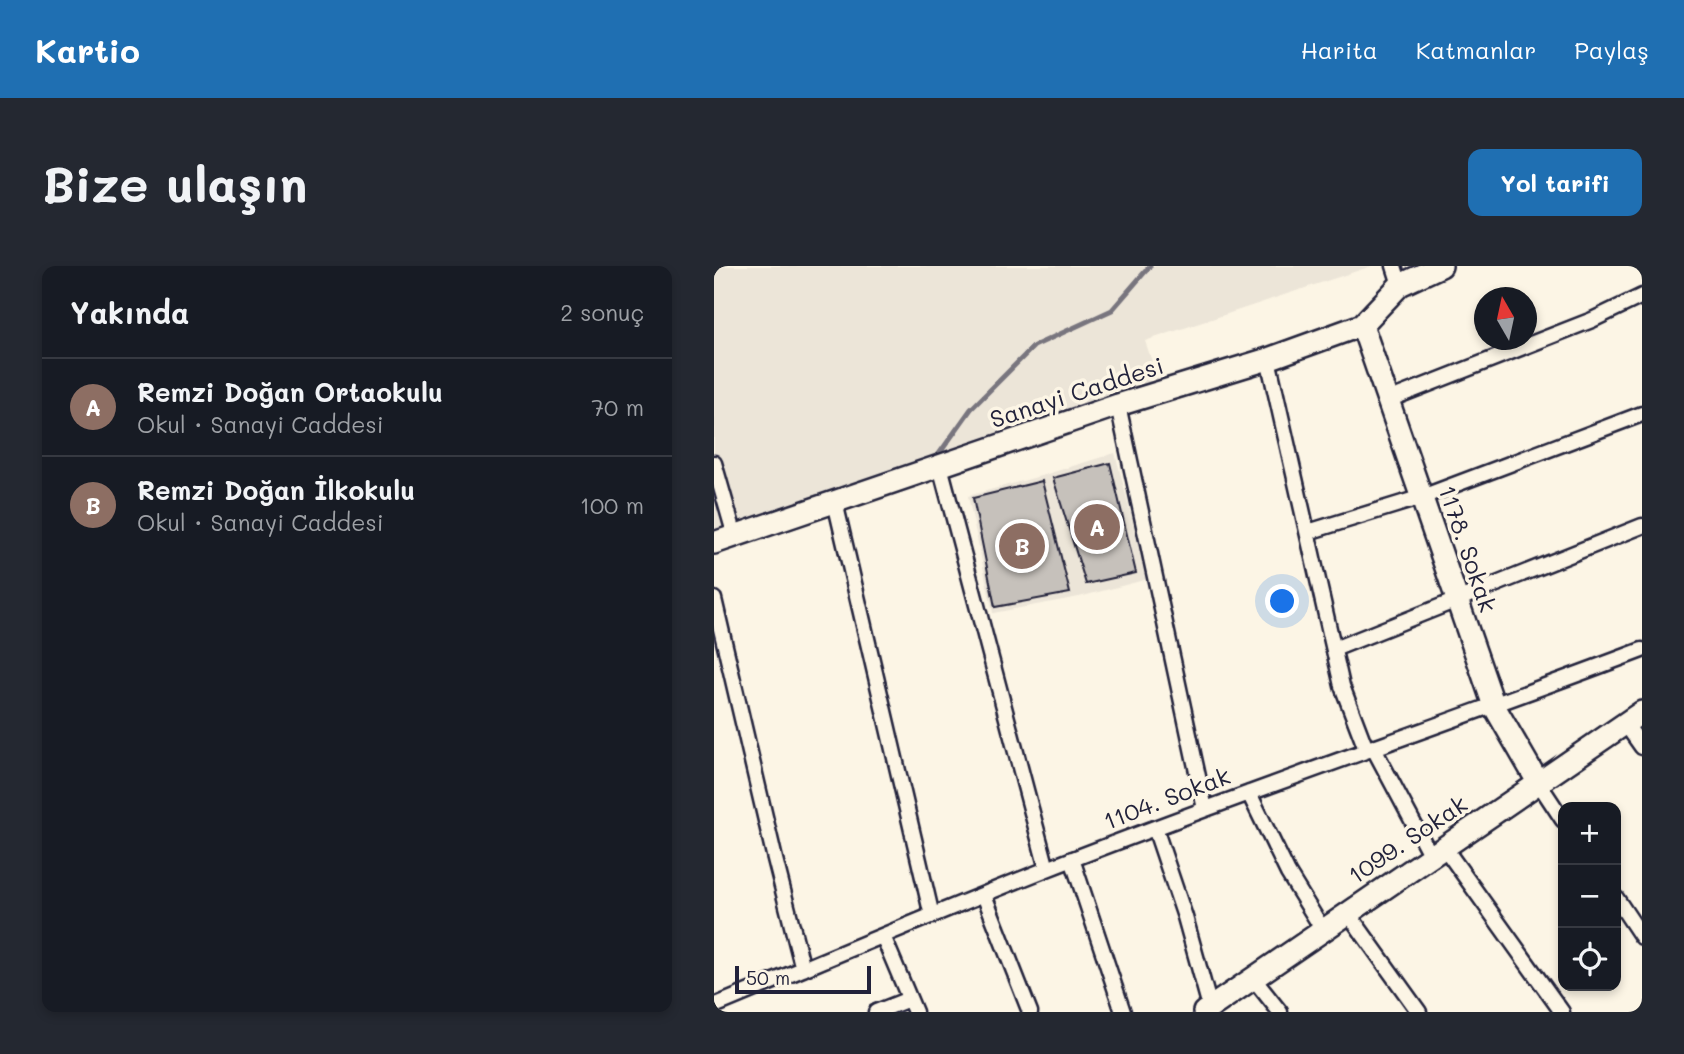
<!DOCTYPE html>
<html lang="tr">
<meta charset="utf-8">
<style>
body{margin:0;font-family:Mali,sans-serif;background:#242831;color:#f1f3f6}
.controls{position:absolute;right:21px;bottom:21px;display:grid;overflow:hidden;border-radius:14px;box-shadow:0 4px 10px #0003}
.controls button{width:63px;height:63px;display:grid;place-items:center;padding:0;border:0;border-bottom:2px solid #363941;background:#171b24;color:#f1f3f6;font:35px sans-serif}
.compass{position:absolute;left:760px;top:21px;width:63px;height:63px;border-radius:50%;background:#171b24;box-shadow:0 4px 10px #0003;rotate:351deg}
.scale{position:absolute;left:21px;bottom:18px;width:136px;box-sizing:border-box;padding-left:7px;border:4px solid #22223b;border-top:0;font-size:19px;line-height:24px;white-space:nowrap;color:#22223b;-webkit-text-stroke:5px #fcf5e5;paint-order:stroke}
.you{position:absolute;left:569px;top:336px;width:24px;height:24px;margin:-18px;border:5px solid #fff;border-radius:50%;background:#1a73e8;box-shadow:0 0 0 10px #1a73e833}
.badge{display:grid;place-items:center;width:46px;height:46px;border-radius:50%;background:#1f6fb2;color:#fff;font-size:23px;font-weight:700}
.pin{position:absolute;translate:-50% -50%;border:4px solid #fff;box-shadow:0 2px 7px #0006}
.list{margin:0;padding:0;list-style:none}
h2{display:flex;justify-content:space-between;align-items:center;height:91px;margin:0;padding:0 28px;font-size:30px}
h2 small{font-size:23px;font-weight:400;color:#9ea1a6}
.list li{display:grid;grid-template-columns:46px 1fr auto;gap:21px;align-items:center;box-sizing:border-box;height:98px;padding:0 28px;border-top:2px solid #363941}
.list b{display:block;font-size:26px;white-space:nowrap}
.list p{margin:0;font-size:23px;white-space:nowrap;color:#9ea1a6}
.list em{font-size:23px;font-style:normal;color:#9ea1a6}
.icon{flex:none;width:38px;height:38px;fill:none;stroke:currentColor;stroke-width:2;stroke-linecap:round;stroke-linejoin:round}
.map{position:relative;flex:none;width:928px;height:746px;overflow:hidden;border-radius:14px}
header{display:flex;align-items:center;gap:42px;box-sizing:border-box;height:98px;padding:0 35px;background:#1f6fb2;color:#fff}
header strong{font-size:33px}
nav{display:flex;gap:38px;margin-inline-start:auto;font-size:24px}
.intro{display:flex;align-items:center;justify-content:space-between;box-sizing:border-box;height:168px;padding:0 42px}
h1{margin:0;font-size:49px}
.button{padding:18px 32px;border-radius:14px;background:#1f6fb2;color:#fff;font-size:24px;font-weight:700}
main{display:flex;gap:42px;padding:0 42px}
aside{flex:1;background:#171b24;border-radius:14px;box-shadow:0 4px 10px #0003}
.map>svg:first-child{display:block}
</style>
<header>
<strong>Kartio</strong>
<nav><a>Harita</a><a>Katmanlar</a><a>Paylaş</a></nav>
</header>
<div class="intro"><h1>Bize ulaşın</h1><a class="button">Yol tarifi</a></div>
<main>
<aside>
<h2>Yakında<small>2 sonuç</small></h2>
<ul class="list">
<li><span class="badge" style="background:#8d6e63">A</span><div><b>Remzi Doğan Ortaokulu</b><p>Okul · Sanayi Caddesi</p></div><em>70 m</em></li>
<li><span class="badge" style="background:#8d6e63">B</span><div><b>Remzi Doğan İlkokulu</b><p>Okul · Sanayi Caddesi</p></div><em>100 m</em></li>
</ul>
</aside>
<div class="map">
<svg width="928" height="746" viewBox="0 0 928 746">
<rect width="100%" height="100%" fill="#fcf5e5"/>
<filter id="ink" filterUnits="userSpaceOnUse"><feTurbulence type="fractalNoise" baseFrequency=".0143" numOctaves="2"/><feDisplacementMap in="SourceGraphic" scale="14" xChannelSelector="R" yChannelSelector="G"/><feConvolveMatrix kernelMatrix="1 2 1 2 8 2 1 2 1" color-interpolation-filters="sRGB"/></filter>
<g filter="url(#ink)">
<path fill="#ece5d8" d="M0,0h658l-227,75 17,49 -448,142z
M401,187l33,126 -69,18 -86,16 -25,-117 76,-21z"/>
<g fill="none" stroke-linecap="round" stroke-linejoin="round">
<path stroke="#78757e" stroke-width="5" d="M225,188l32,-45 63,-63 78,-36 38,-44"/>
</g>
<path fill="#c6c1bb" stroke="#22223b" stroke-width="2" d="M396,197l26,110 -50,11 -33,-106z
M328,215l28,112 -75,14 -22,-109z"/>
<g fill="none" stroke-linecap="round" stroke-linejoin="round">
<g stroke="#22223b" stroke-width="19">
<path id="street" d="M680,0l6,19
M554,93l74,327 24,63
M674,134l204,-80 50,-24
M404,139l87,404
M0,197l21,73
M226,200l107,403
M121,236l97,414
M594,266l114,-35 220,-83
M0,333l60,256 29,114
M620,383l308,-123
M911,457l17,24
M659,481l58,109
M824,516l25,38
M535,527l39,80 35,57
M441,562l30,89 25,90
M730,581l118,165
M358,593l51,153
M270,629l46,117
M902,632l26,39
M634,647l71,99
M169,670l32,76
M539,712l27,34
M0,740c111,-46 221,-93 333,-137 196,-77 397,-144 595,-219
M162,746l33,-13"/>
</g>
<g stroke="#22223b" stroke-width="26">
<path id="secondary" d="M648,59l132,381 44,76
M0,277l404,-138 150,-46 94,-34 38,-40 41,-19
M490,746l438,-300"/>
</g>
<use href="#street" stroke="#fcf5e5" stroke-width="14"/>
<use href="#secondary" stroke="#fcf5e5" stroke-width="21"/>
</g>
</g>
<g text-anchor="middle" stroke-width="7" stroke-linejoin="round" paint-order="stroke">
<g font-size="24" fill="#22223b" stroke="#fcf5e5">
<text transform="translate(363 127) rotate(-18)" y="8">Sanayi Caddesi</text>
<text transform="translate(753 283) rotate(71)" y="8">1178. Sokak</text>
<text transform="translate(453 533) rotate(-21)" y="8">1104. Sokak</text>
<text transform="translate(694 574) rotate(-34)" y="8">1099. Sokak</text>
</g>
</g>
</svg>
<div class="controls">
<button>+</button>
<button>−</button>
<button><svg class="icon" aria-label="locate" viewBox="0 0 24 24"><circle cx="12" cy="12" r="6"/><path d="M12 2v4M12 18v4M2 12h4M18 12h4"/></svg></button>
</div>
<svg class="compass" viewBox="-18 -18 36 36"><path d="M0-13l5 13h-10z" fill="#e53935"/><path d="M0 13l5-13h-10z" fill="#9ea1a6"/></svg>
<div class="scale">50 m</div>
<div class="you"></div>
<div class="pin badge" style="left:383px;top:261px;background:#8d6e63">A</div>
<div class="pin badge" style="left:308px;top:280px;background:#8d6e63">B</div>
</div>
</main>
